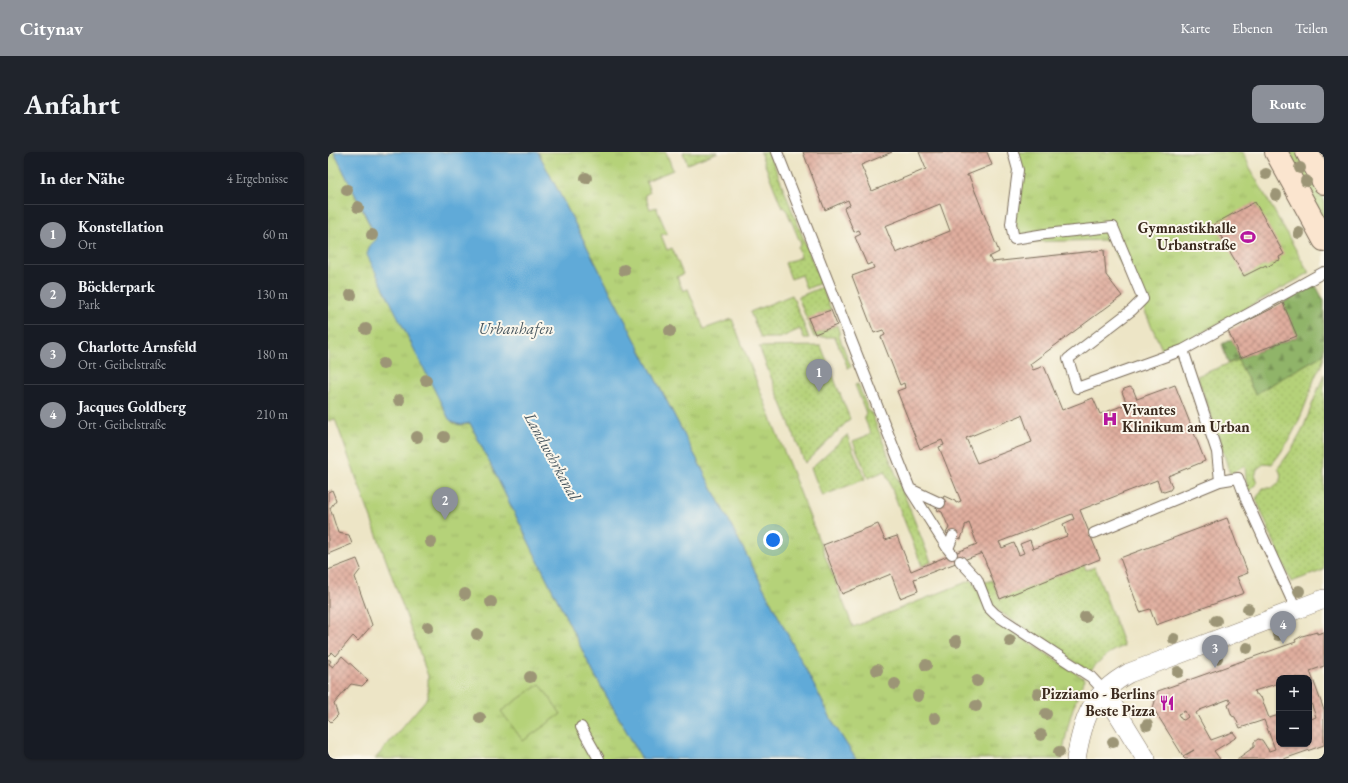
<!DOCTYPE html>
<html lang="de">
<meta charset="utf-8">
<style>
body{margin:0;font-family:"EB Garamond",serif;background:#20242c;color:#f1f3f6}
.controls{position:absolute;right:12px;bottom:12px;display:grid;overflow:hidden;border-radius:8px;box-shadow:0 1px 3px #0004}
.controls button{width:36px;height:36px;display:grid;place-items:center;padding:0;border:0;border-bottom:1px solid #363941;background:#171b24;color:#f1f3f6;font:20px sans-serif}
.you{position:absolute;left:445px;top:388px;width:14px;height:14px;margin:-10px;border:3px solid #fff;border-radius:50%;background:#1a73e8;box-shadow:0 0 0 6px #1a73e833}
.badge{display:grid;place-items:center;width:26px;height:26px;border-radius:50%;background:#8c9099;color:#fff;font-size:13px;font-weight:700}
.pin{position:absolute;translate:-50% -33px;filter:drop-shadow(0 1px 2px #0008)}
.pin::after{content:'';position:absolute;top:21px;width:14px;height:12px;background:inherit;clip-path:polygon(0 0,100% 0,50% 100%)}
.list{margin:0;padding:0;list-style:none}
h2{display:flex;justify-content:space-between;align-items:center;height:52px;margin:0;padding:0 16px;font-size:17px}
h2 small{font-size:13px;font-weight:400;color:#9ea1a6}
.list li{display:grid;grid-template-columns:26px 1fr auto;gap:12px;align-items:center;box-sizing:border-box;height:60px;padding:0 16px;border-top:1px solid #363941}
.list b{display:block;font-size:15px;white-space:nowrap}
.list p{margin:0;font-size:13px;white-space:nowrap;color:#9ea1a6}
.list em{font-size:13px;font-style:normal;color:#9ea1a6}
.map{position:relative;flex:none;width:996px;height:607px;overflow:hidden;border-radius:8px}
header{display:flex;align-items:center;gap:24px;box-sizing:border-box;height:56px;padding:0 20px;background:#8c9099;color:#fff}
header strong{font-size:19px}
nav{display:flex;gap:22px;margin-inline-start:auto;font-size:14px}
.intro{display:flex;align-items:center;justify-content:space-between;box-sizing:border-box;height:96px;padding:0 24px}
h1{margin:0;font-size:28px}
.button{padding:10px 18px;border-radius:8px;background:#8c9099;color:#fff;font-size:14px;font-weight:700}
main{display:flex;gap:24px;padding:0 24px}
aside{flex:1;background:#171b24;border-radius:8px;box-shadow:0 1px 3px #0004}
.map>svg:first-child{display:block}
</style>
<header>
<strong>Citynav</strong>
<nav><a>Karte</a><a>Ebenen</a><a>Teilen</a></nav>
</header>
<div class="intro"><h1>Anfahrt</h1><a class="button">Route</a></div>
<main>
<aside>
<h2>In der Nähe<small>4 Ergebnisse</small></h2>
<ul class="list">
<li><span class="badge">1</span><div><b>Konstellation</b><p>Ort</p></div><em>60 m</em></li>
<li><span class="badge">2</span><div><b>Böcklerpark</b><p>Park</p></div><em>130 m</em></li>
<li><span class="badge">3</span><div><b>Charlotte Arnsfeld</b><p>Ort · Geibelstraße</p></div><em>180 m</em></li>
<li><span class="badge">4</span><div><b>Jacques Goldberg</b><p>Ort · Geibelstraße</p></div><em>210 m</em></li>
</ul>
</aside>
<div class="map">
<svg width="996" height="607" viewBox="0 0 996 607">
<defs>
<pattern id="grass-dots" width="8" height="8" patternUnits="userSpaceOnUse"><rect width="8" height="8" fill="#b5d279"/><path d="M2 2h.1M6 6h.1" fill="none" stroke="#9db468" stroke-width="1.8" stroke-linecap="round"/></pattern>
<pattern id="forest-firs" width="22" height="20" patternUnits="userSpaceOnUse"><rect width="22" height="20" fill="#90b469"/><path d="M5 1l3.5 6h-7zM16 11l3.5 6h-7z" fill="#779356"/></pattern>
<pattern id="park-tufts" width="24" height="20" patternUnits="userSpaceOnUse"><rect width="24" height="20" fill="#b5d279"/><path d="M3 7l-1-3M5 7V3M7 7l1-3M15 17l-1-3M17 17v-4M19 17l1-3" fill="none" stroke="#9db468"/></pattern>
<pattern id="building-cross-hatch" width="8" height="8" patternUnits="userSpaceOnUse"><rect width="8" height="8" fill="#e0ae9f"/><path d="M0 0l8 8M0 8l8-8" fill="none" stroke="#b78e81"/></pattern>
</defs>
<rect width="100%" height="100%" fill="#fbf7ec"/>
<filter id="ink" filterUnits="userSpaceOnUse"><feTurbulence type="fractalNoise" baseFrequency=".025" numOctaves="2"/><feDisplacementMap in="SourceGraphic" scale="8" xChannelSelector="R" yChannelSelector="G"/><feConvolveMatrix kernelMatrix="1 2 1 2 8 2 1 2 1" color-interpolation-filters="sRGB"/></filter>
<filter id="wash" filterUnits="userSpaceOnUse"><feTurbulence type="fractalNoise" baseFrequency=".012" numOctaves="4" result="noise"/><feDisplacementMap in="SourceGraphic" scale="16" xChannelSelector="R" yChannelSelector="G"/><feGaussianBlur stdDeviation="0.9" result="paint"/><feColorMatrix in="noise" values="0 0 0 0 0 0 0 0 0 0 0 0 0 0 0 0 0 1.4 0 .05"/><feComposite in="paint" operator="in"/></filter>
<g filter="url(#wash)">
<rect width="100%" height="100%" fill="#ede5c6"/>
<path fill="url(#grass-dots)" stroke="#787e4c" d="M355,0h35l-31,12z
M432,0h9l52,131 -15,6 -5,-14 -10,4 -6,-16 16,-6 -3,-9 3,-4 -15,-35 -2,-2 -2,1z
M956,0h14l26,48v26z
M494,135l9,23 -22,9 6,15 22,-9 3,10 -1,1 12,31 -3,1 -13,-31h-21l-16,-40z
M464,143l17,43h-5l-4,-9 -20,9h-19l-11,-26z
M493,194l29,73 -45,44 -46,-116z
M996,202c0,10 -7,17 -10,26 -10,31 -21,59 -42,84l-7,-1 -8,6 -2,8 2,6 -10,10 -2,-27 -15,8 -15,-48 -18,-50 41,-16 17,34z
M996,222v196l-33,12 -35,-83 7,-11h10c8,-5 10,-12 5,-20l14,-19 10,-18z
M530,232l11,28h2l60,150 -9,4 -37,-95 -17,7 -15,-37 18,-7 -7,-17 2,-4 -11,-28z
M519,283l18,44 -43,17 -11,-28z
M756,413l2,5 9,-3 29,79c-14,6 -25,13 -34,26l-90,-60 -9,-8 -8,-21 9,-3 8,18z"/>
<path fill="url(#forest-firs)" stroke="#666f44" d="M987,132l9,17v53l-69,40 -17,-34 -10,3 -6,-19 10,-5 8,19 57,-21 -14,-34z"/>
<path fill="url(#park-tufts)" stroke="#787e4c" d="M0,0h6l43,88 -9,10v5l81,164c6,7 13,7 21,4l123,249 49,87h-267l53,-62v-21l-93,-257 -7,2z
M210,0h128l7,18 -27,11 4,11 -5,3 5,14 6,-2 11,26 -6,2 6,15 5,-2 11,26 -6,3 6,14 5,-2 16,40 28,-10 121,308 119,-47 20,38 93,61c-14,29 -18,48 -23,80h-206l-21,-33z
M690,0h225l9,20 57,101 -145,81 -21,-47 -34,-67 -87,2 -8,-21z"/>
<path fill="#b5d279" stroke="#787e4c" d="M212,532l21,30 -38,27 -22,-30z"/>
<path fill="#61aad8" stroke="#4e6a7b" d="M6,0h204l297,574 21,33h-214l-49,-87 -123,-249c-8,2 -14,3 -21,-4l-82,-164c1,-8 4,-11 10,-16z"/>
<g id="blocks">
<path fill="url(#building-cross-hatch)" fill-rule="evenodd" d="M475,0h89l-31,13 11,26 54,-22 -7,-17h68l5,13 -25,10v1h2l30,76 -10,5 3,5 112,-12 2,25 16,21 -92,68 3,6 11,-4 18,44 31,-12 7,16 27,-10 -5,-12 2,-3 6,-2 3,2 4,10 38,-14 30,76 -37,15 4,11 -2,3 -6,2 -3,-1 -4,-11 -77,30 20,49 -100,40 -18,-46 -68,26 4,12 -18,7 -9,-24 -49,20 -19,-49 55,-21 7,16 12,-4 14,35 66,-27 -8,-21 -4,2v2l-4,12 -15,-6 3,-5 -7,-16 -5,-2 7,-14 11,5 1,2 5,-2 -22,-54 5,-2 -2,-5 -22,9 -23,-58 8,-3 -1,-5 -4,2 -19,-48 4,-2 -2,-5 -9,3 -22,-57 22,-8 -2,-5 -5,2 -12,-28 6,-3 -2,-4 -5,2 -10,-24 6,-3 -2,-5 -23,10zM612,52l10,27 -54,22 -11,-27zM694,263l10,27 -55,21 -11,-25zM744,362l2,5 -11,5 4,12 -34,13 -3,-9 -10,4 4,9 -5,2 -5,-12 -12,5 -3,-6z
M927,50l29,52 -5,3 1,3 -3,1 -10,6 -1,-2 -22,11 -30,-52z
M955,151l14,33 -57,22 -12,-27z
M503,158l6,15 -22,9 -7,-16z
M4,338l4,10 -6,8 8,25 11,2 3,9 -24,10v-62z
M899,366l21,55 -11,4 7,16 -88,32 -6,-16 -10,3 -20,-54z
M29,407l4,10 -6,8 17,48 -14,16 -5,-5 -17,20 -4,-4 -4,4v-86z
M989,480v2l7,-2v34l-14,5 14,39v35l-40,14h-47l17,-12v-5l4,-3 4,1 7,11 6,-2 -11,-29 -24,8 -5,-11 -3,-1 -4,-11 3,-2 -2,-4 -29,11 -4,3 15,27 22,-8 4,5 -23,14 6,8h-35l-2,-2 11,-7 -11,6 -30,-48 5,-17 132,-47 6,-2 -1,-2 7,-4zM960,525l21,1v25h2l5,14 -7,3v24h-30v-29l-10,3 -8,-21 -1,1 -3,-4h-2l-1,-3 25,-8v-5zM857,559l3,6 -4,3 -3,-1 -3,-5z
M14,504l26,24 -6,6 -11,-2 -17,20 4,11 -7,7 -3,-3v-60l3,2 -2,3 4,3z"/>
</g>
</g>
<g filter="url(#ink)">
<use href="#blocks" fill-opacity="0" stroke="#796b59" stroke-width="1"/>
<g fill="none" stroke-linecap="round" stroke-linejoin="round">
<g stroke="#796b59" stroke-width="12">
<path id="service" d="M449,0l133,337 38,60 4,5
M685,0l5,18 -7,54 3,15 31,-5 68,-7 30,72 -11,11 -64,49 9,29 106,-38 34,102 3,29 -126,52
M855,198l141,-78
M892,329l18,-3 9,24 49,107
M582,337l30,14
M620,397l5,-13
M632,409l17,18 11,28 7,7 96,63 13,14
M253,575l18,32"/>
</g>
<g stroke="#796b59" stroke-width="20">
<path id="minor" d="M776,539l42,68
M748,607c7,-41 15,-65 53,-86l195,-74"/>
</g>
<g stroke="#796b59" stroke-width="24">
<path id="secondary" d="M948,0l48,88
M979,0l17,31"/>
</g>
<use href="#service" stroke="#fff" stroke-width="10"/>
<use href="#minor" stroke="#fff" stroke-width="19"/>
<use href="#secondary" stroke="#fbe5cf" stroke-width="22"/>
</g>
<g fill="#9c9576">
<circle cx="972" cy="16" r="6"/>
<circle cx="938" cy="22" r="6"/>
<circle cx="258" cy="26" r="6"/>
<circle cx="978" cy="29" r="6"/>
<circle cx="19" cy="38" r="6"/>
<circle cx="948" cy="43" r="6"/>
<circle cx="30" cy="55" r="6"/>
<circle cx="971" cy="81" r="6"/>
<circle cx="44" cy="83" r="6"/>
<circle cx="296" cy="118" r="6"/>
<circle cx="23" cy="143" r="6"/>
<circle cx="38" cy="177" r="6"/>
<circle cx="342" cy="179" r="6"/>
<circle cx="55" cy="212" r="6"/>
<circle cx="98" cy="228" r="6"/>
<circle cx="71" cy="248" r="6"/>
<circle cx="89" cy="285" r="6"/>
<circle cx="116" cy="285" r="6"/>
<circle cx="103" cy="390" r="6"/>
<circle cx="971" cy="439" r="6"/>
<circle cx="137" cy="442" r="6"/>
<circle cx="163" cy="450" r="6"/>
<circle cx="920" cy="457" r="6"/>
<circle cx="757" cy="465" r="6"/>
<circle cx="888" cy="469" r="6"/>
<circle cx="100" cy="475" r="6"/>
<circle cx="149" cy="482" r="6"/>
<circle cx="950" cy="483" r="6"/>
<circle cx="846" cy="487" r="6"/>
<circle cx="628" cy="489" r="6"/>
<circle cx="682" cy="489" r="6"/>
<circle cx="919" cy="496" r="6"/>
<circle cx="889" cy="506" r="6"/>
<circle cx="598" cy="513" r="6"/>
<circle cx="549" cy="518" r="6"/>
<circle cx="850" cy="520" r="6"/>
<circle cx="202" cy="525" r="6"/>
<circle cx="649" cy="529" r="6"/>
<circle cx="567" cy="532" r="6"/>
<circle cx="710" cy="542" r="6"/>
<circle cx="590" cy="544" r="6"/>
<circle cx="648" cy="554" r="6"/>
<circle cx="718" cy="562" r="6"/>
<circle cx="152" cy="566" r="6"/>
<circle cx="607" cy="566" r="6"/>
<circle cx="819" cy="573" r="6"/>
<circle cx="713" cy="583" r="6"/>
<circle cx="785" cy="590" r="6"/>
<circle cx="731" cy="600" r="6"/>
</g>
</g>
<defs>
<g id="stadium-bare" transform="scale(1.2)"><path d="M0-5a6.5 5 0 1 0 0 10a6.5 5 0 1 0 0-10ZM-3.5-1.8h7v3.6h-7Z" fill="#b5179e" stroke="#fbf7ec" stroke-width="2.5" paint-order="stroke"/></g>
<g id="hospital-bare" transform="scale(1.2)"><path d="M-5-5h3v3.5h4V-5h3V5h-3V1.5h-4V5h-3Z" fill="#b5179e" stroke="#fbf7ec" stroke-width="2.5" paint-order="stroke"/></g>
<g id="restaurant-bare" transform="scale(1.2)"><path d="M-5-6h1v4h1v-4h1v4h1v-4h1v5L-1.5 .5V6h-2V.5L-5-1ZM5-6V6H3V1.5H1.5Q1.5-4 5-6Z" fill="#b5179e" stroke="#fbf7ec" stroke-width="2.5" paint-order="stroke"/></g>
</defs>
<g fill-rule="evenodd">
<use href="#stadium-bare" x="920" y="85"/>
<use href="#hospital-bare" x="782" y="267"/>
<use href="#restaurant-bare" x="839" y="551"/>
</g>
<g text-anchor="middle" stroke-width="4" stroke-linejoin="round" paint-order="stroke">
<g font-size="15" font-weight="bold" fill="#3b2a1e" stroke="#fbf7ec" text-anchor="end">
<text x="908" y="81">Gymnastikhalle<tspan x="908" dy="17">Urbanstraße</tspan></text>
<text x="794" y="263" text-anchor="start">Vivantes<tspan x="794" dy="17">Klinikum am Urban</tspan></text>
<text x="827" y="547">Pizziamo - Berlins<tspan x="827" dy="17">Beste Pizza</tspan></text>
</g>
<g font-size="16" font-style="italic" fill="#48575f" stroke="#fbf7ec">
<text x="188" y="182">Urbanhafen</text>
<text transform="translate(225 304) rotate(61)" y="6">Landwehrkanal</text>
</g>
</g>
</svg>
<div class="controls">
<button>+</button>
<button>−</button>
</div>
<div class="you"></div>
<div class="pin badge" style="left:491px;top:240px">1</div>
<div class="pin badge" style="left:117px;top:368px">2</div>
<div class="pin badge" style="left:887px;top:516px">3</div>
<div class="pin badge" style="left:955px;top:492px">4</div>
</div>
</main>
